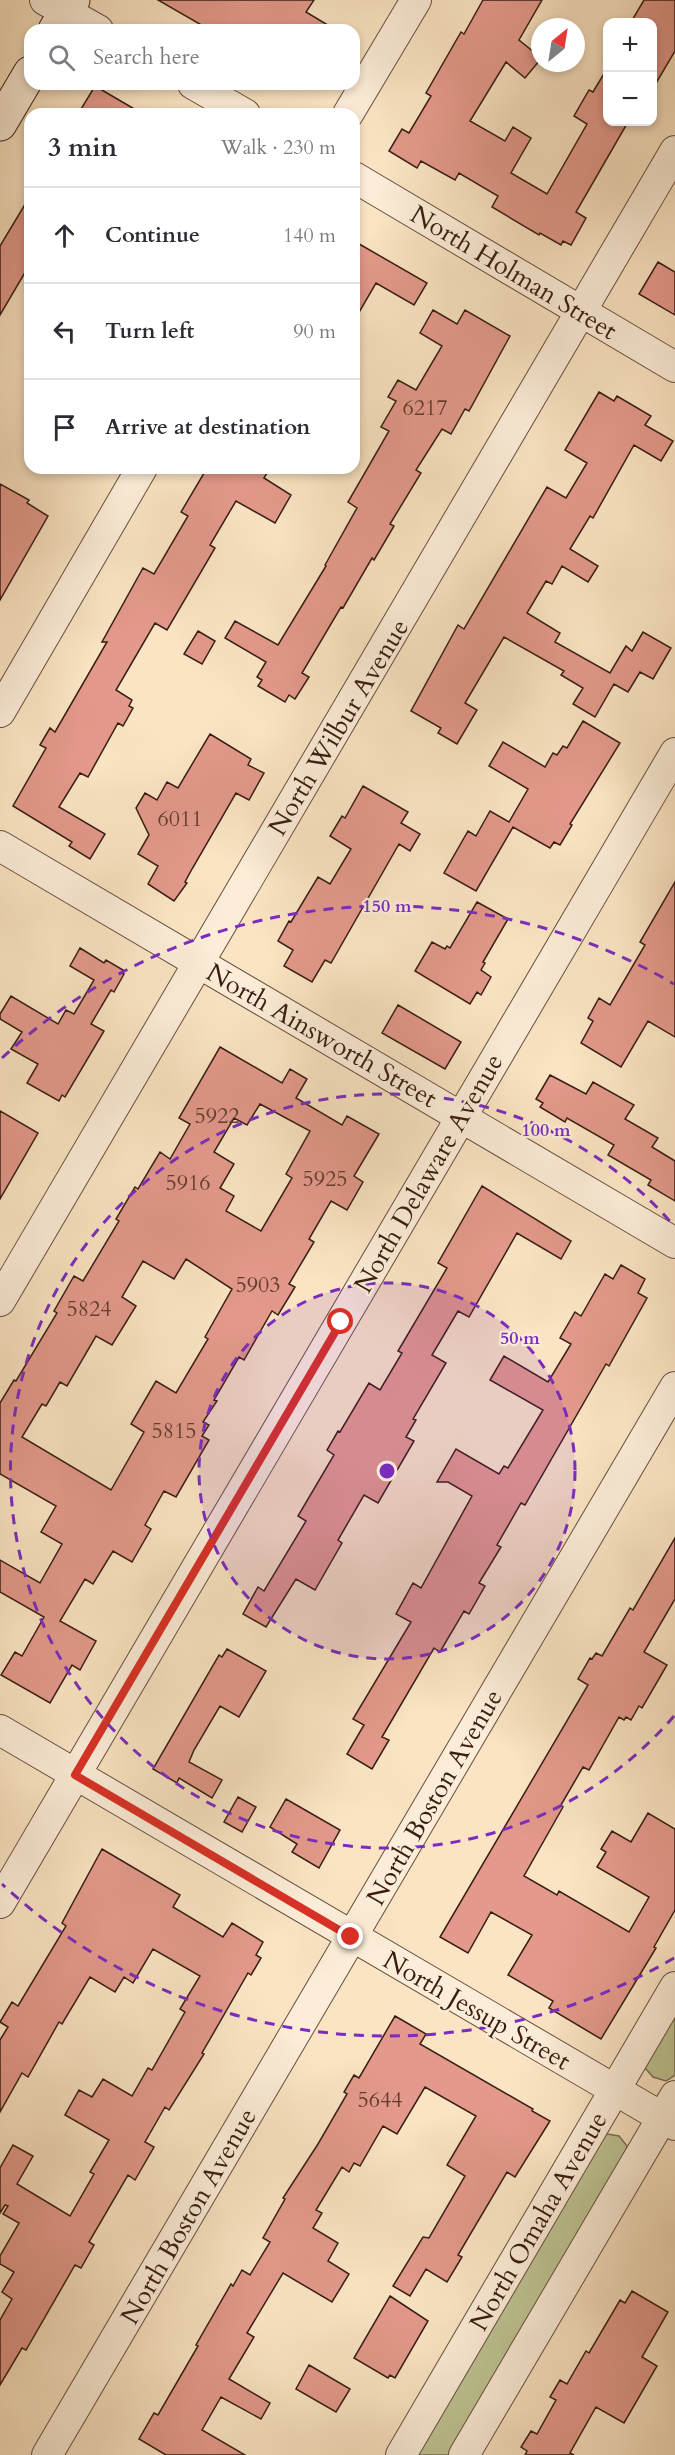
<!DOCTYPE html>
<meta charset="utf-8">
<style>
body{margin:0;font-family:Cardo,serif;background:#f7f7f7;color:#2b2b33}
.controls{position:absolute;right:18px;top:18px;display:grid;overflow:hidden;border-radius:12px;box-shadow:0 3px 9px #0003}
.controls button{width:54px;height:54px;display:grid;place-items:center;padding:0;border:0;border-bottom:2px solid #e1e1e2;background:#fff;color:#2b2b33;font:30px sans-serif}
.compass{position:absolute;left:531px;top:18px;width:54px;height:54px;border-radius:50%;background:#fff;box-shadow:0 3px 9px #0003;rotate:30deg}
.stop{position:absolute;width:18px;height:18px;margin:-14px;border:4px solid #d93025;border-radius:50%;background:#fff}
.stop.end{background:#d93025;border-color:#fff;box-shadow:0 2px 6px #0008}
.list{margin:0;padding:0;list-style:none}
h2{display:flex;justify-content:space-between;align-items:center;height:78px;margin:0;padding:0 24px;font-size:26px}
h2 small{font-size:20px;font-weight:400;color:#7c7c81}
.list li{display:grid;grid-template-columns:39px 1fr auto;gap:18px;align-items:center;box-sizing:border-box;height:96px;padding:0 24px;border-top:2px solid #e1e1e2}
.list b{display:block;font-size:22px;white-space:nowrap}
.list em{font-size:20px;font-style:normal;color:#7c7c81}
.icon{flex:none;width:33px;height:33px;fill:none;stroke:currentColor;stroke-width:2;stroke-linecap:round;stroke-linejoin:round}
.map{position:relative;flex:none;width:675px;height:2455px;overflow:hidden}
.search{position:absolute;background:#fff;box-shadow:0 3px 9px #0003;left:24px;top:24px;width:336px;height:66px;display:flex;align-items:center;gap:15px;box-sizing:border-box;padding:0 21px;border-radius:18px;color:#7c7c81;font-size:22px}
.panel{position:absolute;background:#fff;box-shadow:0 3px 9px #0003;left:24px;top:108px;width:336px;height:366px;border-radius:18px}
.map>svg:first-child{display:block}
</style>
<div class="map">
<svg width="675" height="2455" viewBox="0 0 675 2455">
<rect width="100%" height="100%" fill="#fae4c3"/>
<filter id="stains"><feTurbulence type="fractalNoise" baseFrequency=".00333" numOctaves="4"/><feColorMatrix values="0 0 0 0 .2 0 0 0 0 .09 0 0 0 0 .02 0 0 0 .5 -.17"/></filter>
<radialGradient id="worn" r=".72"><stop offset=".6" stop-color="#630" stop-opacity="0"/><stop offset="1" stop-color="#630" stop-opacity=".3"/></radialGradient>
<path fill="#bec494" stroke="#7b7054" stroke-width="1.5" d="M675,2007v68l-9,6 -13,-4 -8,-9z
M607,2134l12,2 8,10v10l-175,299h-40l186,-316z"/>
<path fill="#e3998b" stroke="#381d13" stroke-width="1.5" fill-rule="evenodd" d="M158,0h156l-8,12 30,18h-126z
M483,0h59l-23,40 21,17v3l-15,18 -19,-16 -36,59 35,20 8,-14 18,11 -20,35 36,21 40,-70 -13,-8 15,-26 4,2 15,-25v55h20l-52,90 10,6 -15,27 -8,-4 -2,4 -21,-12 -1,2 -47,-28 6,-11 -39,-23 -4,7 -34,-19 -4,7 -28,-17 13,-22 7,4 22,-37 -5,-3 35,-61 3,2z
M644,0h31v51l-23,39v-68h-21z
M95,86l48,28h-65z
M30,196v68l-30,51v-69z
M354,241l73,42 -13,22 -38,-22 -22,38z
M658,262l17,10v43l-36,-21z
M433,310l24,14 8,-14 45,26 -41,75 -4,-2 -14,25 -9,-5 -26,41 5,3 -31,51 4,2 -20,34 -2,-2 -29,50 -2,-1 -39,66 7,4 -14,22 -6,-4 -4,7 -27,-16 4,-6 -5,-3 9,-15 -41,-24 10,-17 43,24 48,-79 -1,-1 32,-57 -9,-6 41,-71 -8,-4 15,-26 -8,-4 10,-17 18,10 26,-44 -22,-13z
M599,392l15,9 3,-5 34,20 -6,9 28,16 -12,20 -27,-16 -41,73 -3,-2 -20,33 28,17 -10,16 -26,-16 -10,18 -6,-3 -19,32 33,20 -5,9 55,31 16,-27 6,5 11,-19 28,16 -18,31 -13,-7 -12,20 -14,-8 -19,33 -22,-13 10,-16 -22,-13 3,-4 -60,-34 -39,66 12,7 -20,34 -19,-11 3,-5 -30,-17 47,-86 6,4 83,-142 19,11 21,-35 -22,-13z
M207,468h63l-6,10 27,17 -16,28 -39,-22 -26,44 5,3 -48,82 -12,-7 -39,67 16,10 -3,6 4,2 -10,18 -5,-3 -30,54 -8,-4 -21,34 46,27 -15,25 -21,-13 3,-4 -59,-36 33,-58 -6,-3 10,-17 5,4 52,-90h-5l41,-74 11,6 34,-58 -7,-4z
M0,484l29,16 -2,3 21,13 -48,84z
M198,631l17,10 -13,23 -18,-10z
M583,721l37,22 -50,81 2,1 -12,20 -6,-3 -4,6 -37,-21 -37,64 -32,-18 24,-42 8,5 14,-25 19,11 19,-33 -39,-23 14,-24 42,25 8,-14 4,2 6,-9 4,2z
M210,734l41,25 -3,6 16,8 -15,27 -13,-7 -44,76 -7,13 2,1 -13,18 -26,-17 10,-18 -20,-12 11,-19 -13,-27 9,-15 12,7 10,-18 11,6z
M363,786l45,26 -7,11 19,11 -10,17 -11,-7 -68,119 -6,-3 -13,22 -28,-16 9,-16 -15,-9 11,-20 2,1 27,-45 12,7 21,-35 -21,-13 12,-20 3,2z
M675,882v155l-27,-16 -27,46 -40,-24 12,-22 -5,-3 11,-20 11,7 35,-60 -5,-3z
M477,902l31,17 -25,43 2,1 -4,7 10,7 -10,18 -4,-3 -7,12 -55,-33 17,-29 13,7 2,-3 3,2z
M80,948l24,15 2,-3 17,10 -2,3 3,1 -10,18 -3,-2 -20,34 13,7 -39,66 -3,-2 -3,6 -32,-18 11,-19 -27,-15 11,-17 -22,-13v-5l11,-18 47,28 8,-14 8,4 20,-34 -24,-14z
M398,1005l63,37 -16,27 -63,-36z
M220,1047l62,36 8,-14 17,10 -11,19 46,27 5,-9 32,18 -25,42 9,6 -16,28 -16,-9 -22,38 5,3 -25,42 6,3 -17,28 -6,-4 -28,49 -5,-3 -25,43 3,1 -14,21 6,3 -7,11 7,4 -33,57 -12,-6 -19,34 6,4 -19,33 -19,-11 -20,33 -8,-5 -25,42 36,20 -16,29 -8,-5 -22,38 -49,-28 14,-23 7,4 22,-39 -44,-25v-32l40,23 22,-39 -21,-12 15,-26 -56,-32v-71l14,-23 2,1 41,-68 -3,-2 20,-35 9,5 36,-60 -3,-2 19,-32 3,2 22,-37 10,7 20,-35 -11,-6zM260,1104l50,27 -24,43 6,4 -31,53 -35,-20 8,-15 -14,-8 14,-24 -20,-12 20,-34 13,7zM186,1259l46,30 -27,48 3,2 -32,54 -20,-12 -25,43 13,8 -33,58 -89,-53 20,-33 4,2 14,-24 7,4 29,-50 16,9 24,-39 -14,-9 21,-36 31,18z
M550,1075l36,19 7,-12 41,23 -9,14 33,19 -6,9 23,14v40l-27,-16 3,-5 -43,-25 6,-10 -47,-27 -2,4 -25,-15 3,-4 -7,-4z
M0,1111l38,22 -38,66z
M482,1186l89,55 -10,18 -44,-26 -48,84 -11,-6 -26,44 14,8 -33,56 3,1 -10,17 8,4 -36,62 -14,-8 -26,45 4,3 -27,47 -19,-11 -30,48 -23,-13 15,-27 6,4 42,-70 -8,-5 36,-61 -7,-5 11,-19 2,1 29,-49 11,7 22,-37 -4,-2 49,-83 -9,-5z
M621,1265l24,14 -7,14 9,5 -38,68 -3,-2 -81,141 -4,-2 -24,42 4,2 -22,36 6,3 -16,28 -5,-3 -24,41 -6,-4 -52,89 7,3 -17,29 -25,-15 17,-29 -11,-6 58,-97 -15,-8 17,-31 8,5 51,-92 -24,-14h-11l19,-33 43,25 5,-8 4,2 35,-58 -53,-30 14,-24 44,26 23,-38 -11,-6 15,-26 6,4 24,-42 8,5z
M675,1538v61l-31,53 23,13 -25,43 -3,-2 -8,14 -5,-3 -2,3 -5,-3 -30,53 -6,-3 -22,38 2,2 -39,69 33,19 2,-4 70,41 20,-35 -52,-30 9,-15 -5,-3 11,-18 19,11 17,-29 27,16v81l-21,37 2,1 -55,91 -52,-31 4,-7 -45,-26 24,-40 -41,-23 -23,41 -28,-16 148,-252 -10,-6 12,-21 2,1 4,-6 6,3 28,-48 3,2z
M227,1649l39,22 -27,46 -19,-11 -26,44 -5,12 33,18 -10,18 -33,-20 -2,5 -24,-14 66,-114 3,2z
M238,1797l18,10 -14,25 -18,-10z
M286,1799l54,31 -21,38 -27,-16 5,-8 -27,-17z
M102,1849l78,46 -7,12 50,30 9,-14 31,19 -7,13 5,3 -10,17 -3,-2 -46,80 2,1 -35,56 -4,-3 -20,35 9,5 -19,33 -7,-5 -39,67 5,3 -13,23 -6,-3 -49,85 -4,-2 -22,37v-65l12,-21 -10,-7 12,-20 -14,-8v-8l19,-33 -16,-9 5,-8 -3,-1 -5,8v-45l13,-23 20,11 -16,28 53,32 24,-42 -4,-2 19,-32 -44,-25 14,-25 13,7 11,-18 29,17 16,-28 4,2 33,-58 -5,-3 20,-33 -47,-27 -20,34 -9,-6 -9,15 -25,-15 -28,47 -3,-2 -31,55 -6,-4 -22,39v-72l8,-13 -8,-5 12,-20 6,4 48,-80 -4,-3z
M395,2016l31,18 -6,10 113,65 -1,2 18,10 -35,56 -8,-5 -49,83 4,2 -15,25 -21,-13 -16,27 -17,-10 30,-49 6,1 36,-62 -18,-11 29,-49 -51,-29 -28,47 -14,-8 -23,40 -6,-3 -5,9 -7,-5 -26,43 6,3 -9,15 25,15 -10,18 21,13 -17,28 -49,-29 -36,60 7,4 -25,42 41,24 -9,16 -40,-22 -19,33 43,25h-79l-27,-16 15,-26 4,2 40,-69 -2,-1 35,-61 2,2 9,-16 8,5 20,-33 -7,-4 22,-39 -2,-1 35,-54 29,-50 -3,-2 10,-17 5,3z
M632,2291l36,21 -26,45 15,9 -33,57 -28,-16 -26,46 4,2h-49l2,-4 -6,-4 10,-16 6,3 19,-34 -6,-3 10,-17 7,4 19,-33 3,2 31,-53 5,3z
M390,2296l38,25 -33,57 -5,-3 -2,3 -34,-20z
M309,2365l41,24 -14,23 -40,-23z"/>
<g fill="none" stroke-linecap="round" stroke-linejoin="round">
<g stroke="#684f3f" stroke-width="32">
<path id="street" d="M45,0l53,30
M193,84l52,30
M348,114l68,-114
M354,177l321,190
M0,712l142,-244
M0,846l675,397
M0,1301l675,-1150
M0,1730l675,395
M0,1903l675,-1150
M47,2455l628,-1068
M401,2455l274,-468
M464,2455l211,-359"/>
</g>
<g stroke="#381d13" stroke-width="35">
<path id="secondary" d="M55,30l18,-30
M0,124l30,-51"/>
</g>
<use href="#street" stroke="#fcedd8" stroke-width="30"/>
<use href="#secondary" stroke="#fcedd8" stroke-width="33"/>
</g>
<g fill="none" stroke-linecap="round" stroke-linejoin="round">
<path stroke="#d93025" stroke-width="8" d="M341,1322l-266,453 276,162"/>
</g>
<circle cx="387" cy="1471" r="188" fill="#7b2cbf" fill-opacity=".12"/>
<g fill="none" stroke="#7b2cbf" stroke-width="3" stroke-dasharray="10 8">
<circle cx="387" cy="1471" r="188"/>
<path d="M674 1716A377 377 0 1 1 674 1226"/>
<path d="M674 1958A565 565 0 0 1 2 1884M2 1058A565 565 0 0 1 674 984"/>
</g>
<g text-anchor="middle" stroke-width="4.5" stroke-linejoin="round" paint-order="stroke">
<g font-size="22" fill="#633c31">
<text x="425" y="415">6217</text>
<text x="180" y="826">6011</text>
<text x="217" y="1123">5922</text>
<text x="325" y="1186">5925</text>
<text x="188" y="1190">5916</text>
<text x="258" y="1292">5903</text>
<text x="89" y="1316">5824</text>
<text x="174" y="1438">5815</text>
<text x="380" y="2107">5644</text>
</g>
<g font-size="26" fill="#381d13" stroke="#fcedd8">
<text transform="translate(514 272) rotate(31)" y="9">North Holman Street</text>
<text transform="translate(338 727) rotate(-59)" y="9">North Wilbur Avenue</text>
<text transform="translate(322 1035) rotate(30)" y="9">North Ainsworth Street</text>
<text transform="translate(428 1173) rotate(-60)" y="9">North Delaware Avenue</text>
<text transform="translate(434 1797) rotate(-60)" y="9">North Boston Avenue</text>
<text transform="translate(477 2010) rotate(30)" y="9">North Jessup Street</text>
<text transform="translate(188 2216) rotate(-60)" y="9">North Boston Avenue</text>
<text transform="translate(538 2221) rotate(-60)" y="9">North Omaha Avenue</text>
</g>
</g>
<circle cx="387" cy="1471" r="9" fill="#7b2cbf" stroke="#fcedd8" stroke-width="3"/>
<g font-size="18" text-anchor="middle" font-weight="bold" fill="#7b2cbf" stroke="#fcedd8" stroke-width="4.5" stroke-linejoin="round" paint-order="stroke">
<text x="387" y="912">150 m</text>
<text x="546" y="1136">100 m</text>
<text x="520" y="1344">50 m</text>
</g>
<rect width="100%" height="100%" filter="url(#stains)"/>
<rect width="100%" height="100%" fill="url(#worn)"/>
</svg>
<div class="controls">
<button>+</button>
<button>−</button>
</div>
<svg class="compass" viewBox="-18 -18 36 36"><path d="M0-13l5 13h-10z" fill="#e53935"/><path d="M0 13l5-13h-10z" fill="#7c7c81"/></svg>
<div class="stop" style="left:341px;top:1322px"></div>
<div class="stop end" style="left:351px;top:1937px"></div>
<div class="search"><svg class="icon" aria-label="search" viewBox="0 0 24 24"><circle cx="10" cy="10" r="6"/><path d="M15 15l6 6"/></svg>Search here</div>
<section class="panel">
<h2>3 min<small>Walk · 230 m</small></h2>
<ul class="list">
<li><svg class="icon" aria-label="ahead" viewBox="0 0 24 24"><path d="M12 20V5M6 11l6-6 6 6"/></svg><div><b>Continue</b></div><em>140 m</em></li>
<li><svg class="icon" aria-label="left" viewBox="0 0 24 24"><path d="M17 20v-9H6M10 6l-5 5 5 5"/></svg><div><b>Turn left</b></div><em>90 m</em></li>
<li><svg class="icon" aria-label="arrive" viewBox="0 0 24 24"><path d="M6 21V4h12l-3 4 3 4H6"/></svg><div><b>Arrive at destination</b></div></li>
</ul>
</section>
</div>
